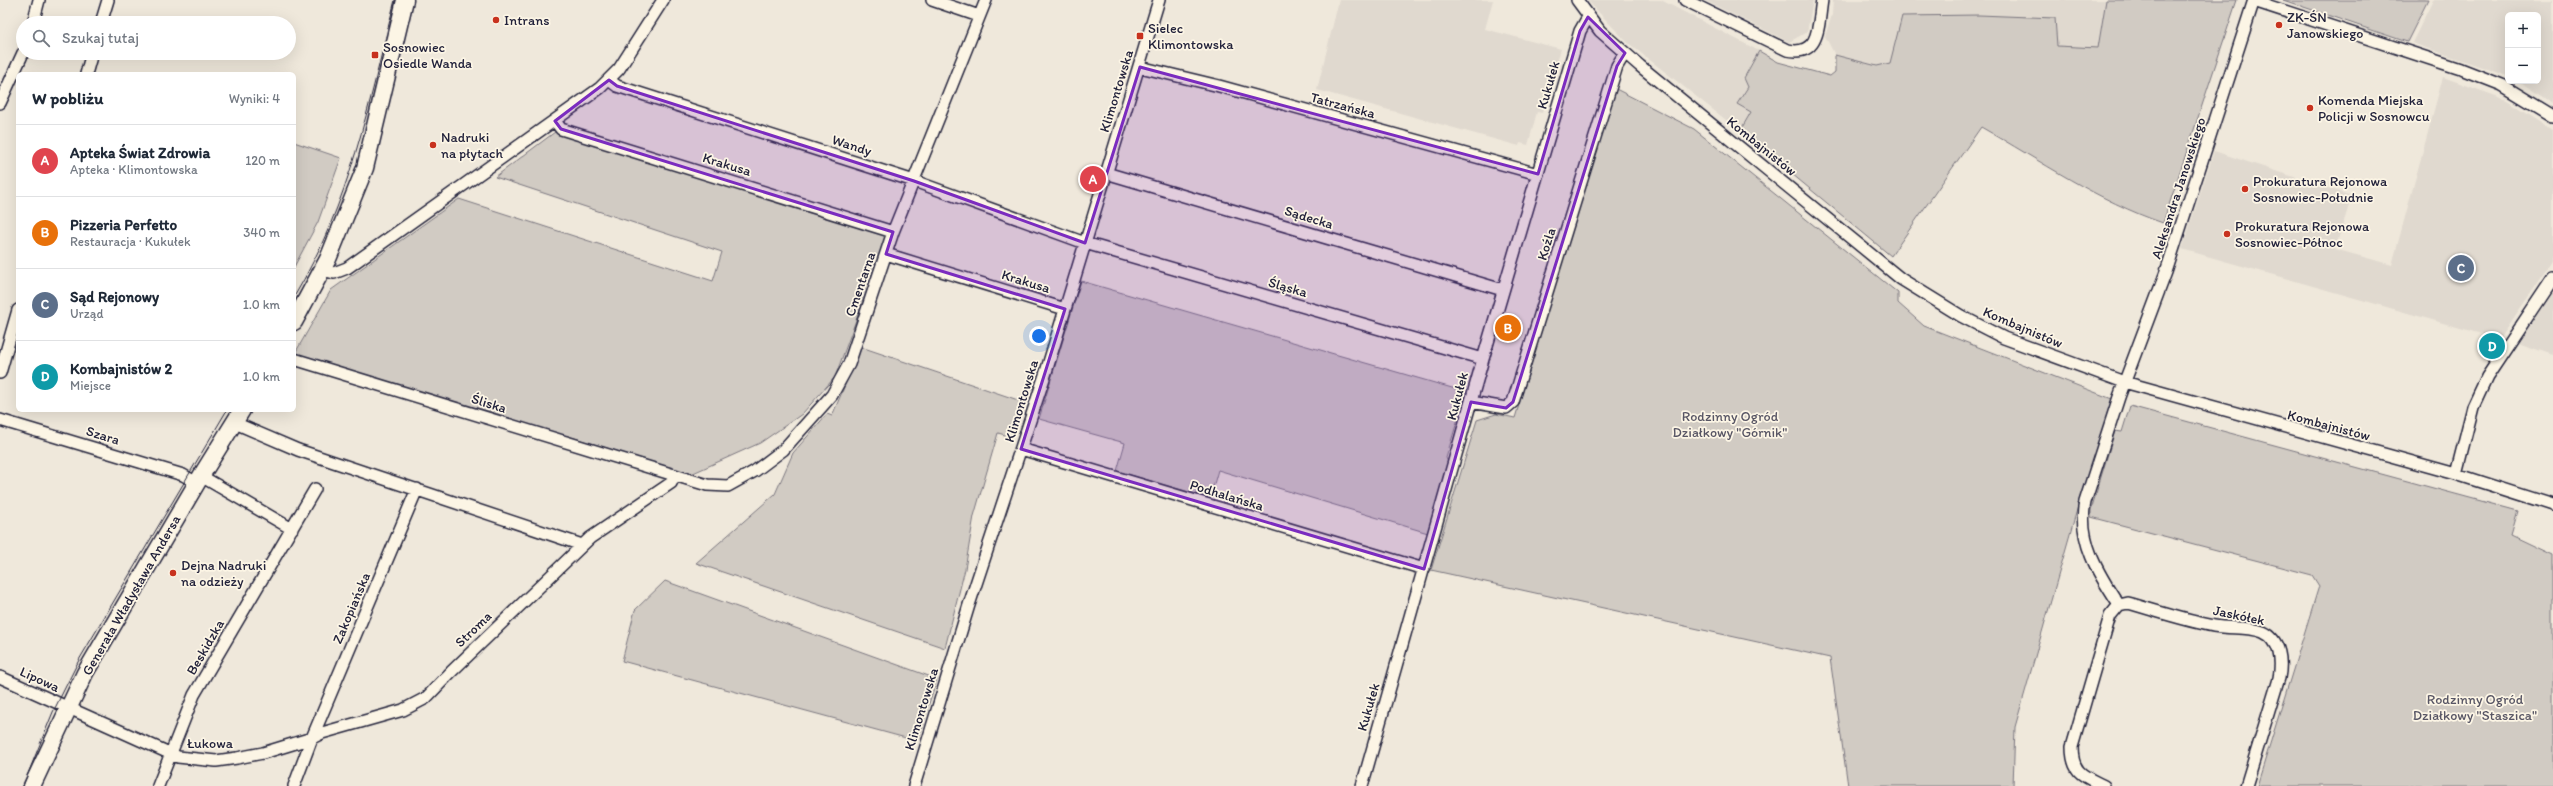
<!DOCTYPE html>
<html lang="pl">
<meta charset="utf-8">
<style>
body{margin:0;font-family:Itim,sans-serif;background:#f6f6f7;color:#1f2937}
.controls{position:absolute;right:12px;top:12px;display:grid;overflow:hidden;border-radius:6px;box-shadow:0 4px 16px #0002}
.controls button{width:36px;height:36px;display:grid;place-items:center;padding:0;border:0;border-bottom:1px solid #e0e1e3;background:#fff;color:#1f2937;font:20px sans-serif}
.you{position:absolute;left:1039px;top:336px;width:14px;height:14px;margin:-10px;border:3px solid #fff;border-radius:50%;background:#1a73e8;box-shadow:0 0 0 6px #1a73e833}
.badge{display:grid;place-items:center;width:26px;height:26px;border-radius:50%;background:#c8321e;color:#fff;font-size:13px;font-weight:700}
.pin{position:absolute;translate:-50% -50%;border:2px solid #fff;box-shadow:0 1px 4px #0006}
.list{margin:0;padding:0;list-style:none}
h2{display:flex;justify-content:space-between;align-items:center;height:52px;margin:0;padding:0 16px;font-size:17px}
h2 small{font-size:13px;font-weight:400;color:#747a83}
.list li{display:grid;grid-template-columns:26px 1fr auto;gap:12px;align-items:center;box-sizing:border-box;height:72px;padding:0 16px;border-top:1px solid #e0e1e3}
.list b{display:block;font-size:15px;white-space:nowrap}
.list p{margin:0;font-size:13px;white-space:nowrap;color:#747a83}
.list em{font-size:13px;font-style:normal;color:#747a83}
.icon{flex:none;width:22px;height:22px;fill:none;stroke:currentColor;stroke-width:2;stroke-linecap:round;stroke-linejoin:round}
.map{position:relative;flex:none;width:2553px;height:786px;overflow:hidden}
.search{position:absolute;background:#fff;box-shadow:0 4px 16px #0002;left:16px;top:16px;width:280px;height:44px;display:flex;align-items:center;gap:10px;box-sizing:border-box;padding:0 14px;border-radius:22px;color:#747a83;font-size:15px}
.panel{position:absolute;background:#fff;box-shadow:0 4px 16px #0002;left:16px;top:72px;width:280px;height:340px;border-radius:6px}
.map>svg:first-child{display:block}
</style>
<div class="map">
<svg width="2553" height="786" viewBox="0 0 2553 786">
<rect width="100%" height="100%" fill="#efe8db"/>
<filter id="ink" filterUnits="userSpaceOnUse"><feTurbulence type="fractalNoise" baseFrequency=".025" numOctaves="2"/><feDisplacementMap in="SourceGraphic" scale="8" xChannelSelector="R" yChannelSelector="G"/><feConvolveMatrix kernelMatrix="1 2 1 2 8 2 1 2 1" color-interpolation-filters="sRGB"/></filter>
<g filter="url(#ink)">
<path fill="#e0d9cf" d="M1339,0h154l-8,29 76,20 -19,64 -5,-1 -9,33 -8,-2 -1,3 -202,-56z
M1587,0h74l98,51 -15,26 4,10 -11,17 14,8 -11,19 -113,-89z
M1704,0h109l-6,32 -18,10z
M1833,0h404l-39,111 -30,100 -10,7 -281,-152 -42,-11 -10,-19 7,-21z
M2433,0h120v104l-34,-23h19v-66h-30v61l-96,-33z
M2443,77l64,23 46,29v132l-54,78 -317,-90 32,-98 138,45 -17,53 57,16z
M2553,291v64l-35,-12z"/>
<path fill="#d1cbc3" stroke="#7a767f" d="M2106,0h131l-74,223c-65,-22 -122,-62 -182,-96l-90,129 -151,-125 11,-19 -14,-8 11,-17 -4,-9 15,-27 19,11 52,14 5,-4v-17l42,11 13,-3 12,-47 77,-1 76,3 2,28 41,2z
M2283,0h145l-21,42z
M1614,88l80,41 204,164v10l26,23 188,73 -34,107 -63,221 -2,59h-165l-18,-128 -399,-88 46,-150 19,-6 19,4z
M555,132l164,48 168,56 -52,141 -33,37 -42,29 -69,31 -123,-38 -9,1 -265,-82 37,-65 128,-91 254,82 9,-29 -227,-75z
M294,142l47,16 -23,64 -24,45z
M1081,281l385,111 -20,66 2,4 -20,71 -210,-63 -8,28 -93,-27 8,-28 -86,-24z
M861,347l163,55 -12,35 -14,-4 -24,83 -9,53 -20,79 -249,-85 79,-69 18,-41 34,-39 5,2z
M2130,406l388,105 -7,24 42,20v231h-296l62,-200 -7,-11 -221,-58v-7l24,-79 7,1z
M665,581l272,98 -20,62 -295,-80 13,-51z"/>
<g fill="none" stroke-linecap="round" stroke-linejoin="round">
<g stroke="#22223b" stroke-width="14">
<path id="street" d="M932,0l47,16
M1577,0l23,31 40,35 261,213 60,37 43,22 120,44 332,92 97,31
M1685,0l102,50c34,7 31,-26 35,-50
M2254,1l207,68 41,16 51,31
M33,23l6,-23
M101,23l7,-23
M1140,67l79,19 319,88
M86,74l6,-21
M609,80l8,6 297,95 171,62 398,116
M0,103l23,-50
M555,121l6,8 332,103
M1106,173l397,117
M886,254l179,55
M322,270l12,3 13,-5 253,-180 19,-19 44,-69
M294,359l413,126 21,1 27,-15 28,-21 49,-55 17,-31 44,-132 93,-232
M0,373l18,-63
M1471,402l35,6 7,-6 104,-336 8,-13
M0,420l183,55 14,8
M235,423l63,27 284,95
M1021,449l403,120
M2456,474l17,-67 14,-30 66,-99
M201,476l91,53
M0,677l178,80 38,4 21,-3 26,-5 49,-15 105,-249
M158,786l36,-91 121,-206
M294,786l18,-48 10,-5 81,-23 23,-12 25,-26 139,-134 81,-55 4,-8
M914,786l55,-181 77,-233 113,-372
M1362,786l121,-427 97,-328 8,-14
M2104,786c-21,-10 -32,-13 -32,-39l38,-131 9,-11
M2246,786l33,-108c3,-16 2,-38 -16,-46 -14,-6 -33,-3 -49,-6 -28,-5 -57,-15 -86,-23l-9,2c-20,-30 -42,-65 -34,-103l34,-105 47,-125 88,-272"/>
</g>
<g stroke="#22223b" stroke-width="19">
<path id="secondary" d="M294,322l34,-63 37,-91 40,-168
M32,786l53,-113 116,-197 41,-66"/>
</g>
<use href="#street" stroke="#fcf5e5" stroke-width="11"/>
<use href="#secondary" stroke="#fcf5e5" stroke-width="16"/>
<path stroke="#22223b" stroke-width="1" d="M294,297c57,-96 74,-191 101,-297
M23,786l30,-74 26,-52 148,-250"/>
</g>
</g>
<path fill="#7b2cbf" fill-opacity="0.2" stroke="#7b2cbf" stroke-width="3" stroke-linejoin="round" d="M1588,17l37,36 -8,13 -104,336 -7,6 -35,-6 -47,167 -403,-120 44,-140 -179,-55 7,-22 -332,-103 -6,-8 54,-41 8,6 297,95 171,62 55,-176 398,107 42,-143z"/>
<g fill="#c8321e" stroke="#fcf5e5" stroke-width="1.5">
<circle cx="496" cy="20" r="4"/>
<circle cx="2279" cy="25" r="4"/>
<rect x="1136" y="32" width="8" height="8" rx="2"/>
<rect x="371" y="51" width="8" height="8" rx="2"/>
<circle cx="2310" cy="108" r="4"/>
<circle cx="433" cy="145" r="4"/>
<circle cx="2245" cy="189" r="4"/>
<circle cx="2227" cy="234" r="4"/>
<circle cx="173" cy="573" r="4"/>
</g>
<g text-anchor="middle" stroke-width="3.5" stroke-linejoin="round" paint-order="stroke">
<g font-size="14" fill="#22223b" stroke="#fcf5e5" text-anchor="start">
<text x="2287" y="22">ZK-ŚN<tspan x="2287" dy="16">Janowskiego</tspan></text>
<text x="504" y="25">Intrans</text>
<text x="1148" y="33">Sielec<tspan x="1148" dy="16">Klimontowska</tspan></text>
<text x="383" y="52">Sosnowiec<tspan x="383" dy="16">Osiedle Wanda</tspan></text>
<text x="2318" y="105">Komenda Miejska<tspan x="2318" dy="16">Policji w Sosnowcu</tspan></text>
<text x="441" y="142">Nadruki<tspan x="441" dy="16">na płytach</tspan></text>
<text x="2253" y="186">Prokuratura Rejonowa<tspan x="2253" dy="16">Sosnowiec-Południe</tspan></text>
<text x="2235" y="231">Prokuratura Rejonowa<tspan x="2235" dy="16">Sosnowiec-Północ</tspan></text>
<text x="181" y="570">Dejna Nadruki<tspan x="181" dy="16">na odzieży</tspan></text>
</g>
<g font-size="14" fill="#22223b" stroke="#fcf5e5">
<text transform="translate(1548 85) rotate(-74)" y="5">Kukułek</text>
<text transform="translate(1116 91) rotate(-73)" y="5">Klimontowska</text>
<text transform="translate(1343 105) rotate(15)" y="5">Tatrzańska</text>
<text transform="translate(852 145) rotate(18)" y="5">Wandy</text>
<text transform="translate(1762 146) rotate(39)" y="5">Kombajnistów</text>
<text transform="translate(727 164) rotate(17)" y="5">Krakusa</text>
<text transform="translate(2178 188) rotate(-72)" y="5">Aleksandra Janowskiego</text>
<text transform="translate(1309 217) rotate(17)" y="5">Sądecka</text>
<text transform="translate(1546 244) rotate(-73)" y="5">Koźla</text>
<text transform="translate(1026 281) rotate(17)" y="5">Krakusa</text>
<text transform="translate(860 284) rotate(-71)" y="5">Cmentarna</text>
<text transform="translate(1288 287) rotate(16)" y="5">Śląska</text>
<text transform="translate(2023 327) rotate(23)" y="5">Kombajnistów</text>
<text transform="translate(1457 396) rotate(-75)" y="5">Kukułek</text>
<text transform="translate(1021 401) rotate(-73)" y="5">Klimontowska</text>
<text transform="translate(489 403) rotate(17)" y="5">Śliska</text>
<text transform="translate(2329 425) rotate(15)" y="5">Kombajnistów</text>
<text transform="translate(103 435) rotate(17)" y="5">Szara</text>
<text transform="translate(1227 495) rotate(17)" y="5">Podhalańska</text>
<text transform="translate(131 595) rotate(-60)" y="5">Generała Władysława Andersa</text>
<text transform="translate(351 608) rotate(-67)" y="5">Zakopiańska</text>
<text transform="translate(2239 615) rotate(12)" y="5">Jaskółek</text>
<text transform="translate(473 629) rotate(-44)" y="5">Stroma</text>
<text transform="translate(205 647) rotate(-60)" y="5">Beskidzka</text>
<text transform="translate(40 679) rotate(25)" y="5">Lipowa</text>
<text transform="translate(1368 707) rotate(-74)" y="5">Kukułek</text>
<text transform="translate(921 709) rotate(-73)" y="5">Klimontowska</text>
<text x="210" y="748">Łukowa</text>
</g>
<g font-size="14" fill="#575564" stroke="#fcf5e5">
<text x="1730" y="421">Rodzinny Ogród<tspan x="1730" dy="16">Działkowy "Górnik"</tspan></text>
<text x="2475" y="704">Rodzinny Ogród<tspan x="2475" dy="16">Działkowy "Staszica"</tspan></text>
</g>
</g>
</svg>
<div class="controls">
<button>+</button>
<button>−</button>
</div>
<div class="you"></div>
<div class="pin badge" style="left:1093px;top:179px;background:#e0444e">A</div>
<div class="pin badge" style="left:1508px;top:328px;background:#e8710a">B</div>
<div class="pin badge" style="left:2461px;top:268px;background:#5c6f8a">C</div>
<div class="pin badge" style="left:2492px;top:346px;background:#0f9aa8">D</div>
<div class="search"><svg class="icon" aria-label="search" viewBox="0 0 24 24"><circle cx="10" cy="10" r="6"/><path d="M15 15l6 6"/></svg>Szukaj tutaj</div>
<section class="panel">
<h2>W pobliżu<small>Wyniki: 4</small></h2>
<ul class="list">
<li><span class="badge" style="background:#e0444e">A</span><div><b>Apteka Świat Zdrowia</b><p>Apteka · Klimontowska</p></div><em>120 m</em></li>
<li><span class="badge" style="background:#e8710a">B</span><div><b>Pizzeria Perfetto</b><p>Restauracja · Kukułek</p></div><em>340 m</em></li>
<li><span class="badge" style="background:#5c6f8a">C</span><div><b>Sąd Rejonowy</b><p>Urząd</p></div><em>1.0 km</em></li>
<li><span class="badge" style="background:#0f9aa8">D</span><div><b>Kombajnistów 2</b><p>Miejsce</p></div><em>1.0 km</em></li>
</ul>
</section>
</div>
